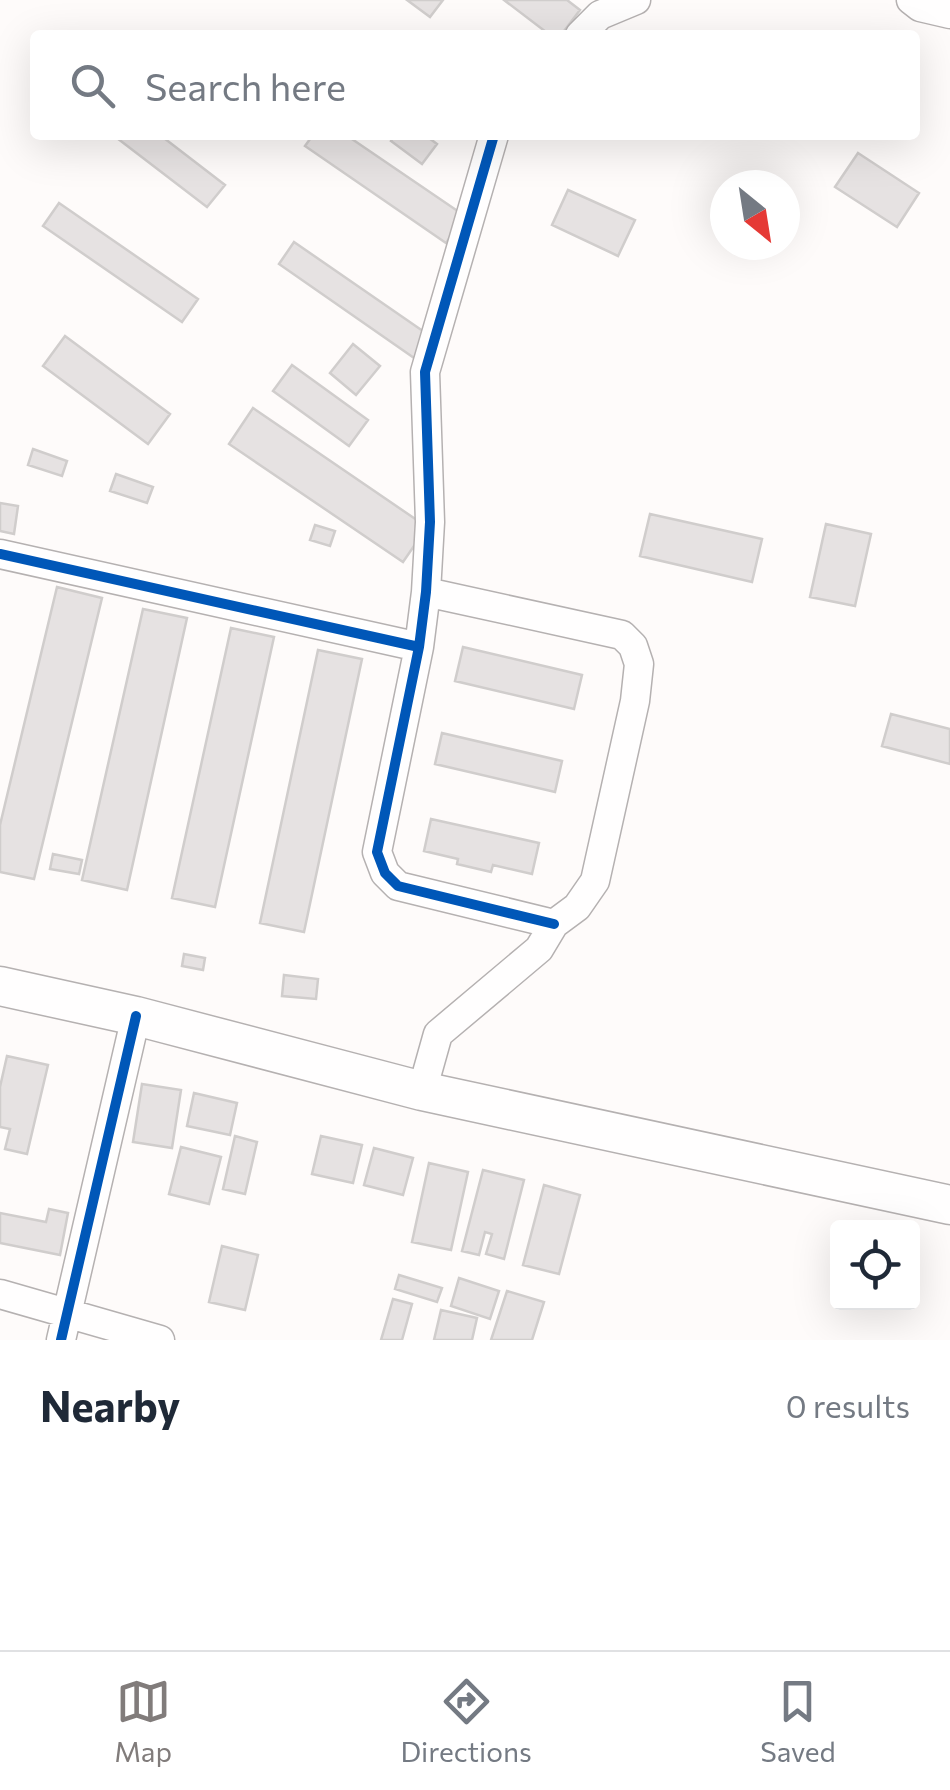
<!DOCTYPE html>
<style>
body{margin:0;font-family:Commissioner,sans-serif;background:#f6f6f7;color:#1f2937}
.controls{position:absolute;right:30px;bottom:30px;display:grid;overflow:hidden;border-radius:10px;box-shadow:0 10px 40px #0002}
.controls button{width:90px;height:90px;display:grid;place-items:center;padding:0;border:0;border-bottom:2px solid #e0e1e3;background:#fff;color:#1f2937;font:50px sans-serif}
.compass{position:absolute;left:710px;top:170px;width:90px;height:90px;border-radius:50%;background:#fff;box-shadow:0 10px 40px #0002;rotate:150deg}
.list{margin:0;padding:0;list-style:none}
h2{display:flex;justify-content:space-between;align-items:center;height:130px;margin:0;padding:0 40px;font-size:42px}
h2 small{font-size:32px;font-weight:400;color:#747a83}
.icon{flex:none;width:55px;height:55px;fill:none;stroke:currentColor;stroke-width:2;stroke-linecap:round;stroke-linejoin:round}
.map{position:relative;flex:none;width:950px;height:1340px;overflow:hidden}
.search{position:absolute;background:#fff;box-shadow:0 10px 40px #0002;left:30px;right:30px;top:30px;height:110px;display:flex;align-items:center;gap:25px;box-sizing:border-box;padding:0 35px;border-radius:10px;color:#747a83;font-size:38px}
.sheet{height:310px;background:#fff}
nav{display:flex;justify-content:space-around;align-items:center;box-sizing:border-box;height:140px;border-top:2px solid #e0e1e3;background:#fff;font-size:28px;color:#747a83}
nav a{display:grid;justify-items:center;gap:5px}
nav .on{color:#817c7b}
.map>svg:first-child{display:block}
</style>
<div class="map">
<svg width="950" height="1340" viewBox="0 0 950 1340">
<rect width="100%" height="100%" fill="#fefbfa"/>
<path fill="#e6e2e2" stroke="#d0cdcc" stroke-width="2.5" d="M407,0h36l-13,17z
M504,0h63l13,10 -19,25h-11z
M113,135h47l65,50 -18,22z
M313,135h33l119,81 -19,27 -141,-97z
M395,135h30l12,9 -15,20 -31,-23z
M858,153l61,40 -22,34 -62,-40z
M568,190l67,30 -17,36 -66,-31z
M59,203l139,96 -16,23 -139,-96z
M294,242l139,96 -16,22 -138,-96z
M65,336l105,78 -22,30 -105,-78z
M353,344l27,22 -24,29 -26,-22z
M292,365l76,55 -19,26 -76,-55z
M253,408l174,119 -24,35 -174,-118z
M33,449l34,12 -5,15 -34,-11z
M116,474l37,13 -6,16 -37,-12z
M0,503l18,3 -4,28 -14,-3z
M650,514l112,25 -10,43 -112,-26z
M826,524l45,10 -16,72 -45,-9z
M315,525l20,6 -5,15 -20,-6z
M57,587l45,11 -68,281 -34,-7v-47z
M143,609l44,9 -60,272 -45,-10z
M231,628l43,9 -59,270 -43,-9z
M463,647l119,28 -8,34 -119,-28z
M318,650l44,9 -58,273 -44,-9z
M891,714l59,15v35l-68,-18z
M442,733l120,28 -7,31 -120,-28z
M431,819l108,24 -7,31 -39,-9 -2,7 -34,-8 1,-5 -34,-8z
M53,854l29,6 -3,14 -29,-5z
M184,954l21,4 -2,12 -21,-4z
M284,975l34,4 -2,20 -34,-3z
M7,1056l41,9 -21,89 -22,-5 5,-20 -10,-2v-40z
M142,1084l39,6 -9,58 -39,-6z
M194,1093l43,10 -7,32 -43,-9z
M235,1136l22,6 -12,52 -22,-5z
M321,1136l41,9 -9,38 -41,-9z
M181,1147l40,10 -12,47 -40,-10z
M374,1148l39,10 -10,37 -39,-10z
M429,1163l39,9 -17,78 -39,-8z
M483,1170l41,10 -20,79 -18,-5 6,-20 -7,-2 -6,23 -17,-4z
M544,1185l36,10 -21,79 -36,-9z
M49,1209l19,4 -8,42 -60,-12v-30l46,9z
M222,1246l36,9 -13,55 -36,-8z
M399,1275l43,13 -5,14 -42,-13z
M459,1278l40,13 -9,28 -39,-13z
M507,1291l37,11 -12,38h-41z
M393,1299l19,5 -10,36h-21z
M441,1310l36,8 -5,22h-38z"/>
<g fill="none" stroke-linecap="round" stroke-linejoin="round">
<g stroke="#b5b1b1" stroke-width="31">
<path id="street" d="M911,0l9,7 30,7
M580,35l20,-20 36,-15
M494,135l-69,237 5,150 -4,70 -7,55 -42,205 8,21 13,13 156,38
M0,554l419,93
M422,1091l16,-57 101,-85 15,-25 23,-17 18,-26 40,-180 4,-37 -6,-18 -11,-11 -196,-43
M0,1294l160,46
M61,1340l75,-324"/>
</g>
<g stroke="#b5b1b1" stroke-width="41">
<path id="secondary" d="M0,986l136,30 286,75 528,114"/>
</g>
<use href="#street" stroke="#fffefe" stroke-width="28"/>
<use href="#secondary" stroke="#fffefe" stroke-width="38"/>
<g stroke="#fff" stroke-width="16">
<path id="cycleway" d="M494,135l-69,237 5,150 -4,70 -7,55 -42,205 8,21 13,13 156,38
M0,554l419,93
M61,1340l75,-324"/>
</g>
<use href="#cycleway" stroke="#0057b8" stroke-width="10"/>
</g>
</svg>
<div class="controls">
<button><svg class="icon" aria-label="locate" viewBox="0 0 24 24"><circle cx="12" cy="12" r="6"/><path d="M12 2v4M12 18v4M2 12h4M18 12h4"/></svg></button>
</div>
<svg class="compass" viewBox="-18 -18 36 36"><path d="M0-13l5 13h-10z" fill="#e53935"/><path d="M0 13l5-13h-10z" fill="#747a83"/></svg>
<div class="search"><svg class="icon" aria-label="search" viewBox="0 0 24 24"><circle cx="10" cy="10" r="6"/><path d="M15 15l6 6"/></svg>Search here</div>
</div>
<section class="sheet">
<h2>Nearby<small>0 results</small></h2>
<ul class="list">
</ul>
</section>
<nav>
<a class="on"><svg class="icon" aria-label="map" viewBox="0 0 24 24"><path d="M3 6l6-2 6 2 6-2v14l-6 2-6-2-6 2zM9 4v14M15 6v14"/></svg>Map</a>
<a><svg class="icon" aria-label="directions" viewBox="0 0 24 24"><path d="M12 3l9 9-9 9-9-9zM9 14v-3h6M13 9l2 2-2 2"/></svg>Directions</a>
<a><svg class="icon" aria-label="saved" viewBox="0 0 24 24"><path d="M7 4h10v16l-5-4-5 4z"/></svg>Saved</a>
</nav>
